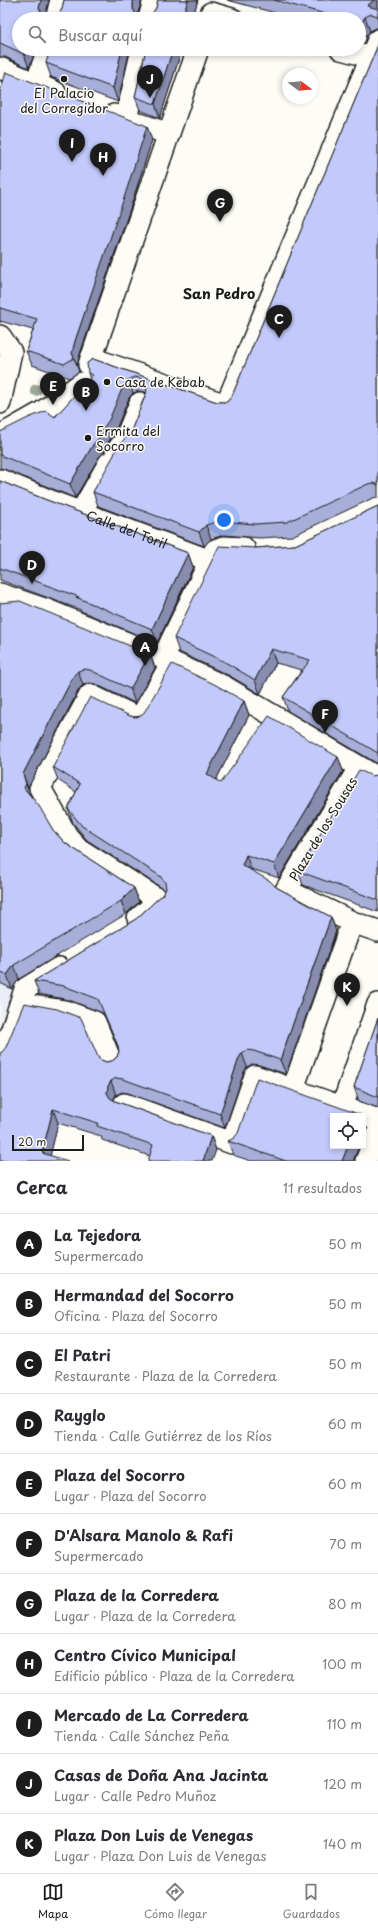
<!DOCTYPE html>
<html lang="es">
<meta charset="utf-8">
<style>
body{margin:0;font-family:"Playpen Sans",sans-serif;background:#f2f2f3;color:#2b2b33}
.controls{position:absolute;right:12px;bottom:12px;display:grid;overflow:hidden;border-radius:0px;box-shadow:0 2px 6px #0003}
.controls button{width:36px;height:36px;display:grid;place-items:center;padding:0;border:0;border-bottom:1px solid #e1e1e2;background:#fff;color:#2b2b33;font:20px sans-serif}
.compass{position:absolute;left:282px;top:68px;width:36px;height:36px;border-radius:50%;background:#fff;box-shadow:0 2px 6px #0003;rotate:106deg}
.scale{position:absolute;left:12px;bottom:10px;width:72px;box-sizing:border-box;padding-left:4px;border:2px solid #1c1c1c;border-top:0;font-size:11px;line-height:14px;white-space:nowrap;color:#1c1c1c;-webkit-text-stroke:3px #fdfcf7;paint-order:stroke}
.you{position:absolute;left:224px;top:520px;width:14px;height:14px;margin:-10px;border:3px solid #fff;border-radius:50%;background:#1a73e8;box-shadow:0 0 0 6px #1a73e833}
.badge{display:grid;place-items:center;width:26px;height:26px;border-radius:50%;background:#1c1c1c;color:#fff;font-size:13px;font-weight:700}
.pin{position:absolute;translate:-50% -33px;filter:drop-shadow(0 1px 2px #0008)}
.pin::after{content:'';position:absolute;top:21px;width:14px;height:12px;background:inherit;clip-path:polygon(0 0,100% 0,50% 100%)}
.list{margin:0;padding:0;list-style:none}
h2{display:flex;justify-content:space-between;align-items:center;height:52px;margin:0;padding:0 16px;font-size:17px}
h2 small{font-size:13px;font-weight:400;color:#7c7c81}
.list li{display:grid;grid-template-columns:26px 1fr auto;gap:12px;align-items:center;box-sizing:border-box;height:60px;padding:0 16px;border-top:1px solid #e1e1e2}
.list b{display:block;font-size:15px;white-space:nowrap}
.list p{margin:0;font-size:13px;white-space:nowrap;color:#7c7c81}
.list em{font-size:13px;font-style:normal;color:#7c7c81}
.icon{flex:none;width:22px;height:22px;fill:none;stroke:currentColor;stroke-width:2;stroke-linecap:round;stroke-linejoin:round}
.map{position:relative;flex:none;width:378px;height:1161px;overflow:hidden}
.search{position:absolute;background:#fff;box-shadow:0 2px 6px #0003;left:12px;right:12px;top:12px;height:44px;display:flex;align-items:center;gap:10px;box-sizing:border-box;padding:0 14px;border-radius:22px;color:#7c7c81;font-size:15px}
.sheet{height:712px;background:#fff}
nav{display:flex;justify-content:space-around;align-items:center;box-sizing:border-box;height:56px;border-top:1px solid #e1e1e2;background:#fff;font-size:11px;color:#7c7c81}
nav a{display:grid;justify-items:center;gap:2px}
nav .on{color:#1c1c1c}
.map>svg:first-child{display:block}
</style>
<div class="map">
<svg width="378" height="1161" viewBox="0 0 378 1161">
<rect width="100%" height="100%" fill="#fdfcf7"/>
<filter id="ink" filterUnits="userSpaceOnUse"><feTurbulence type="fractalNoise" baseFrequency=".025" numOctaves="2"/><feDisplacementMap in="SourceGraphic" scale="8" xChannelSelector="R" yChannelSelector="G"/><feConvolveMatrix kernelMatrix="1 2 1 2 8 2 1 2 1" color-interpolation-filters="sRGB"/></filter>
<g filter="url(#ink)">
<path fill="#ebedf8" d="M0,983l13,7 -12,29 6,6 -7,14z"/>
<g fill="none" stroke-linecap="round" stroke-linejoin="round">
<g stroke="#1c1c1c" stroke-width="24">
<g id="street">
<path d="M211,13l21,6"/>
<path d="M56,19l5,-19"/>
<path d="M149,19l5,-19"/>
<path d="M341,49l30,8 7,-17"/>
<path d="M0,68l55,24"/>
<path d="M36,84l12,-35"/>
<path d="M114,115l55,19"/>
<path d="M126,119l16,-70"/>
<path d="M0,336l11,16 -11,51"/>
<path d="M91,358l135,47 145,-348"/>
<path d="M89,365l109,-316"/>
<path d="M0,436l42,-24 40,-29"/>
<path d="M116,452l9,-12 15,-37"/>
<path id="s1" d="M0,480l53,22 158,59"/>
<path d="M81,512l28,-49"/>
<path d="M0,594l47,16 116,48 62,29 153,91"/>
<path d="M163,658l52,-108 8,-3 21,1"/>
<path d="M359,768l-73,122 66,32 26,9"/>
<path d="M138,919l21,-19 -80,-51 -12,-13 -27,-48 50,-93 50,24 32,-57"/>
<path d="M33,1006l32,5 30,11 17,42"/>
<path d="M0,1056l12,-27 13,-40 34,-21"/>
<path d="M293,1089l59,-167"/>
<path d="M124,1104l108,39 23,-67 123,44"/>
<path d="M342,1107l36,-103"/>
<path d="M366,1161l11,-27"/>
</g>
</g>
<use href="#street" stroke="#fdfcf7" stroke-width="21"/>
</g>
<circle fill="#9da798" cx="36" cy="390" r="6"/>
<path fill="#a7aed8" stroke="#1c1c1c" d="M0,0l48,17h6l5,-3 3,-5 2,-9h78l-4,15 3,2h6l5,-3 4,-6 2,-8h40l-6,19h-173v30h17l-7,19 -24,-11h-5z
M227,0h151v28h-2l-6,3 -4,6 -7,-2v-16h-61z
M378,45v452l-5,1 -81,38 -32,2 -36,-3 -13,4 -7,7 -106,-40 -5,-14 38,-61 15,-38 -1,-1 -6,-1 -6,2 -4,5 -15,36 -8,11 -2,7 -5,5 -24,41 -71,-29 -4,-1v-36l55,-15 35,-38 -2,-6 5,-14 124,43h10l5,-6z
M130,49l-12,53 -67,-25 -5,-14z
M146,49h36l-22,69 -20,-8 -5,-13z
M0,92l152,48 -23,72 -49,142 -3,12 2,6 -10,6 -37,-13 -6,-14 7,-21 -33,-9v2z
M0,481l44,18 144,54 5,14 -36,76 -76,-32v-1l-81,-30z
M378,506v258l-90,-53 -5,-14 19,-27 -26,-7 -16,31 -30,-18 -51,-24 -5,-14 82,-90 39,-3z
M0,645l150,9 5,14 -20,35 -40,-19 -6,-1 -6,2 -4,4 -51,99 3,8 22,34 12,13 69,45 5,14 -13,12 -107,65 -7,10 -12,-6z
M244,701l5,14 -33,65 5,3 117,-26 5,14 -64,107 -28,-9v1l25,17 55,30 5,14 -50,143 -27,-9 -7,-1 -5,3 -3,5 -19,56 -97,-35 -6,-1 -6,3 -3,5 2,1 96,35 5,14 -66,6 -48,-16 -1,-4 -43,-13 -8,32 -50,6 99,-102 7,3 6,-1 5,-4 2,-6v-2l-16,-36 -34,-13 -30,-6 -5,-13 102,-62 26,-24 3,-5 -78,-50 -14,-17 -5,-14 8,-17 -18,-12 -5,-13 77,-51 5,1z
M378,775v137l-75,-27 -5,-14 74,-95z
M378,1018v90l-19,-7 -5,-14z
M228,1141l125,20h-102l-18,-6z"/>
<path fill="#888db0" stroke="#1c1c1c" d="M41,0h8l-4,19 -6,-11z
M133,0h9l-5,16 -4,-7z
M188,0h10l-6,19h-10z
M374,0h4v14l-11,-8z
M365,17l5,14 -4,6 -5,-13z
M26,49h10l-7,19 -5,-14z
M122,49h8l-12,53 -5,-14z
M173,49h9l-22,69 -5,-14z
M147,126l5,14 -23,72 -49,142 -3,12 -5,-13 3,-12z
M128,380l5,13 -4,5 -15,36 -8,11 -2,7 -5,5 -24,41 -5,-14 24,-41 30,-59z
M206,525l5,14 -7,7 -5,-14z
M188,553l5,14 -36,76 -5,-14z
M271,649l5,14 -16,31 -5,-14z
M150,654l5,14 -20,35 -5,-14z
M78,671l5,14 -4,4 -51,99 -5,-14 51,-99z
M244,701l5,14 -37,73 -5,-14z
M338,757l5,14 -64,107 -5,-14z
M26,784l6,13 -8,-9z
M246,855l5,14 -4,9 -5,-13z
M134,888l5,14 -13,12 -5,-13z
M331,917l5,14 -50,143 -6,-14z
M14,965l5,14 -7,10 -5,-14z
M242,1053l5,14 -3,5 -19,56 -5,-14 19,-56z
M111,1081l5,14 -3,5 -1,6 -5,-13 1,-7z
M53,1109l5,14 -9,38 -7,-8z
M363,1119l3,10 -3,8z
M211,1136l5,14 -4,11h-9z
M348,1146h11l-6,15h-11z"/>
<path fill="#c2cafb" stroke="#1c1c1c" d="M0,0h41l-2,8 4,6 5,3h6l5,-3 3,-5 2,-9h69v9l3,5 5,3h6l5,-3 4,-6 2,-8h30l-6,19h-163v30h7l-2,5 -24,-11z
M274,0h100l-7,6 11,3v7l-7,-2 -6,3 -4,7 -2,-1v-4h-15z
M378,45v440l-4,-2 -6,1 -81,38 -32,2 -36,-3 -13,4 -7,7 -106,-40 21,-37 2,-6 15,-18 15,-37 1,-6 -2,-6 -5,-4 -6,-1 -6,3 -4,4 -15,36 -8,11 -2,7 -5,5 -24,41 -70,-29v-23l28,-14 18,-7 9,6 38,-42 -5,-2 -1,-10 6,-4 124,43h10l5,-6z
M50,49h72l-9,39 -67,-25z
M146,49h27l-18,55 -20,-7z
M6,72l141,54 -23,72 -49,143 -3,12 2,5 -10,6 -38,-13 11,-32 -37,-11v-216z
M0,481l44,18 144,54 -36,76 -76,-32h3l-79,-29z
M378,506v247l-95,-56 27,-37 -39,-11 -16,31 -30,-18 -51,-24 45,-92 37,2 39,-3z
M20,601l130,53 -20,35 -40,-19 -6,-1 -6,2 -4,4 -51,99 3,10 -2,4 15,18 14,24 12,13 69,45 -13,13 -107,64 -7,10 -7,-4v-368z
M172,664l42,20 30,17 -37,73 14,9 48,-67 69,41 -64,107 -28,-9 -4,10 28,16 6,6 55,30 -51,143 -26,-9 -7,-1 -5,3 -3,5 -19,56 -97,-35 -7,-1 -5,3 -3,5 -1,7 3,5 5,3 96,35 -8,25h-55l5,-16 -56,-19 1,-3 -45,-14 -11,44 26,8h-68v-108l2,-1 4,-5 18,-44 33,6 24,9 18,41 7,3 6,-1 5,-4 2,-6 -1,-5 -20,-47 -34,-13 -30,-5 102,-62 26,-24 4,-6 -1,-7 -5,-6 -78,-50 -14,-17 12,-25 -27,-17 37,-70 40,19 5,1 6,-1 4,-5z
M359,770l13,6 6,-1v125l-80,-29z
M378,1018v79l-24,-10z
M257,1078l104,37v1h-28v30h15l-6,15h-56l-58,-20 6,-3 4,-5z"/>
</g>
<g fill="#1c1c1c" stroke="#fdfcf7" stroke-width="1.5">
<circle cx="64" cy="79" r="4"/>
<circle cx="107" cy="382" r="4"/>
<circle cx="88" cy="438" r="4"/>
</g>
<g text-anchor="middle" stroke-width="3" stroke-linejoin="round" paint-order="stroke">
<g font-size="13" fill="#1c1c1c" stroke="#fdfcf7" text-anchor="start">
<text x="64" y="98" text-anchor="middle">El Palacio<tspan x="64" dy="15">del Corregidor</tspan></text>
<text x="115" y="387">Casa de Kebab</text>
<text x="96" y="436">Ermita del<tspan x="96" dy="15">Socorro</tspan></text>
</g>
<g font-size="13" fill="#1c1c1c" stroke="#fdfcf7">
<text dy="5" stroke="none"><textPath href="#s1" startOffset="136">Calle del Toril</textPath></text>
<text transform="translate(323 829) rotate(-59)" y="5">Plaza de los Sousas</text>
</g>
<g font-size="14" font-weight="bold" fill="#1c1c1c" stroke="#fdfcf7">
<text x="219" y="299">San Pedro</text>
</g>
</g>
</svg>
<div class="controls">
<button><svg class="icon" aria-label="locate" viewBox="0 0 24 24"><circle cx="12" cy="12" r="6"/><path d="M12 2v4M12 18v4M2 12h4M18 12h4"/></svg></button>
</div>
<svg class="compass" viewBox="-18 -18 36 36"><path d="M0-13l5 13h-10z" fill="#e53935"/><path d="M0 13l5-13h-10z" fill="#7c7c81"/></svg>
<div class="scale">20 m</div>
<div class="you"></div>
<div class="pin badge" style="left:145px;top:666px">A</div>
<div class="pin badge" style="left:86px;top:411px">B</div>
<div class="pin badge" style="left:279px;top:338px">C</div>
<div class="pin badge" style="left:32px;top:584px">D</div>
<div class="pin badge" style="left:53px;top:405px">E</div>
<div class="pin badge" style="left:325px;top:733px">F</div>
<div class="pin badge" style="left:220px;top:222px">G</div>
<div class="pin badge" style="left:103px;top:176px">H</div>
<div class="pin badge" style="left:72px;top:162px">I</div>
<div class="pin badge" style="left:150px;top:98px">J</div>
<div class="pin badge" style="left:347px;top:1006px">K</div>
<div class="search"><svg class="icon" aria-label="search" viewBox="0 0 24 24"><circle cx="10" cy="10" r="6"/><path d="M15 15l6 6"/></svg>Buscar aquí</div>
</div>
<section class="sheet">
<h2>Cerca<small>11 resultados</small></h2>
<ul class="list">
<li><span class="badge">A</span><div><b>La Tejedora</b><p>Supermercado</p></div><em>50 m</em></li>
<li><span class="badge">B</span><div><b>Hermandad del Socorro</b><p>Oficina · Plaza del Socorro</p></div><em>50 m</em></li>
<li><span class="badge">C</span><div><b>El Patri</b><p>Restaurante · Plaza de la Corredera</p></div><em>50 m</em></li>
<li><span class="badge">D</span><div><b>Rayglo</b><p>Tienda · Calle Gutiérrez de los Ríos</p></div><em>60 m</em></li>
<li><span class="badge">E</span><div><b>Plaza del Socorro</b><p>Lugar · Plaza del Socorro</p></div><em>60 m</em></li>
<li><span class="badge">F</span><div><b>D'Alsara Manolo &amp; Rafi</b><p>Supermercado</p></div><em>70 m</em></li>
<li><span class="badge">G</span><div><b>Plaza de la Corredera</b><p>Lugar · Plaza de la Corredera</p></div><em>80 m</em></li>
<li><span class="badge">H</span><div><b>Centro Cívico Municipal</b><p>Edificio público · Plaza de la Corredera</p></div><em>100 m</em></li>
<li><span class="badge">I</span><div><b>Mercado de La Corredera</b><p>Tienda · Calle Sánchez Peña</p></div><em>110 m</em></li>
<li><span class="badge">J</span><div><b>Casas de Doña Ana Jacinta</b><p>Lugar · Calle Pedro Muñoz</p></div><em>120 m</em></li>
<li><span class="badge">K</span><div><b>Plaza Don Luis de Venegas</b><p>Lugar · Plaza Don Luis de Venegas</p></div><em>140 m</em></li>
</ul>
</section>
<nav>
<a class="on"><svg class="icon" aria-label="map" viewBox="0 0 24 24"><path d="M3 6l6-2 6 2 6-2v14l-6 2-6-2-6 2zM9 4v14M15 6v14"/></svg>Mapa</a>
<a><svg class="icon" aria-label="directions" viewBox="0 0 24 24"><path d="M12 3l9 9-9 9-9-9zM9 14v-3h6M13 9l2 2-2 2"/></svg>Cómo llegar</a>
<a><svg class="icon" aria-label="saved" viewBox="0 0 24 24"><path d="M7 4h10v16l-5-4-5 4z"/></svg>Guardados</a>
</nav>
